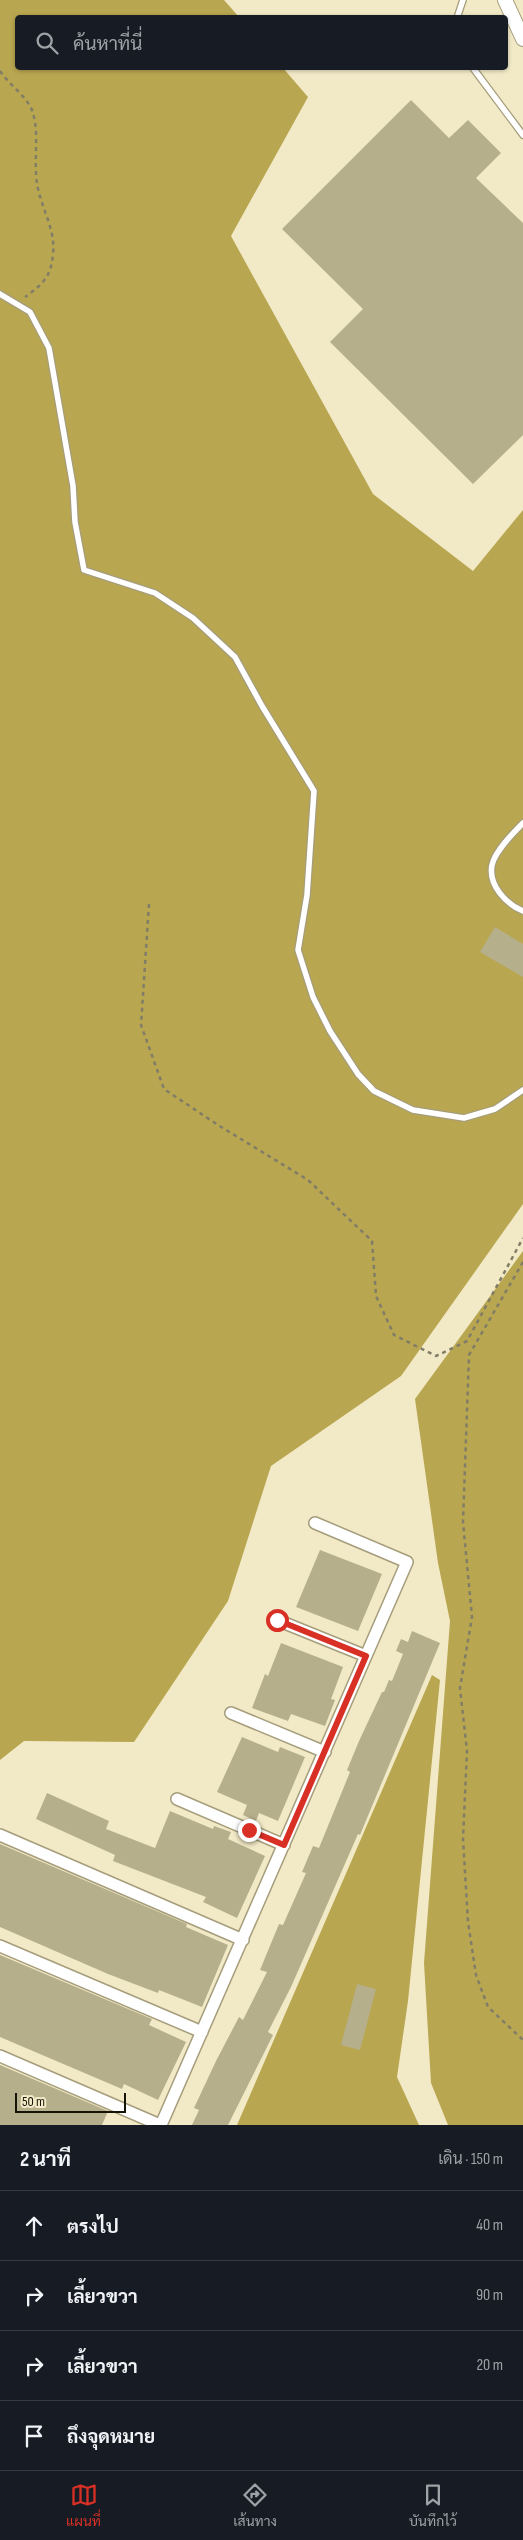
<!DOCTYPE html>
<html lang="th">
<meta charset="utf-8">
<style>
body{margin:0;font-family:"Sofia Sans Condensed",Sarabun,sans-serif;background:#242831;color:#f1f3f6}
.scale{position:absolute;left:15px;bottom:12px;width:111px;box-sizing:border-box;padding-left:5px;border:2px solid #161307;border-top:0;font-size:14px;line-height:18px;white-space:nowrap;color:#161307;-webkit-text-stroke:4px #f2eac7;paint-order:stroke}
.stop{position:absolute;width:15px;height:15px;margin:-11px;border:4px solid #d93025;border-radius:50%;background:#fff}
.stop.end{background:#d93025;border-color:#fff;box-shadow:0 1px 5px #0008}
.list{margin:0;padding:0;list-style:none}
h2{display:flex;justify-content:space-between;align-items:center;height:65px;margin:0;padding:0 20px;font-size:21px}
h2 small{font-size:16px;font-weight:400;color:#9ea1a6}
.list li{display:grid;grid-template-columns:32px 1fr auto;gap:15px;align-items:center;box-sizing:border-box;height:70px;padding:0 20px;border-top:1px solid #363941}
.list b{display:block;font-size:19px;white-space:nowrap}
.list em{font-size:16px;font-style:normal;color:#9ea1a6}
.icon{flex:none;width:28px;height:28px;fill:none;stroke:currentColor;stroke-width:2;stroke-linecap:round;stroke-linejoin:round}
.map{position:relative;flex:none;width:523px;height:2125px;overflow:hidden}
.search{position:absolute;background:#171b24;box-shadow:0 1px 4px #0004;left:15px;right:15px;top:15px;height:55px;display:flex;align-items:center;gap:12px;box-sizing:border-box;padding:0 18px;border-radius:5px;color:#9ea1a6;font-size:19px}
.sheet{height:345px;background:#171b24}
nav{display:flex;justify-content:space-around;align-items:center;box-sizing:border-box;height:70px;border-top:1px solid #363941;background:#171b24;font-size:14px;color:#9ea1a6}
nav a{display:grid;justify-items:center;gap:2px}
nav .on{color:#d93025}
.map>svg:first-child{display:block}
</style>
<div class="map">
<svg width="523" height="2125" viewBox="0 0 523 2125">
<rect width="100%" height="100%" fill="#f2eac7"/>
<path fill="#b9a650" d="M0,0h224l15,17 -221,1v50h265l25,29 -77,139 142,258 100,77 50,-61v694l-122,172 -130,90 -43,135 -94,141 -110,-1 -24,19z
M523,1251v874h-75l-17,-42 -7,-120 26,-342 -12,-58 -23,-164z
M432,1675l8,5 -32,321 -11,76 22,48h-182z"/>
<path fill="#b6af8c" d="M411,100l38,38 19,-18 33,33 -25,25 47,45v212l-50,49 -143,-142 33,-33 -81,-80z
M495,927l28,17v33l-43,-25z
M320,1550l62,24 -24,57 -62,-24z
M412,1631l28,12 -80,192 -2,-1 -67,153 -23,45 5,3 -45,90h-36l7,-15 -5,-2 22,-47 23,-44 4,3 24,-48 -7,-2 19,-46 4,1 23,-52 -4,-1 11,-26 6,2 31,-76 -3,-2 12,-29 23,-49h2l5,-12 3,1 11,-27 -7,-3 5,-12 7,3z
M281,1643l62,24 -12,32 4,1 -10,26 -34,-12 -3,7 -36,-13 13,-34 3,2z
M242,1737l36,15 2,-5 25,10 -27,64 -19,-8 -3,8 -13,-6 4,-10 -30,-13z
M47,1793l62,28 -3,8 49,19 15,-37 43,18 1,-3 17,6 -3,7 37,17 -28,62 -34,-16 3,-5 -93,-36 2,-6 -79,-36z
M0,1844l187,80 -1,3 42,18 -26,62 -43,-17 -1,3 -50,-19 -108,-47z
M0,1955l152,64 -3,6 37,17 -28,58 -34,-16 -2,5 -122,-52z
M357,1984l19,5 -16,61 -19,-5z
M0,2065l108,46 -6,14h-102z"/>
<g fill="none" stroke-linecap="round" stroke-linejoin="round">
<g stroke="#a59d7b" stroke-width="8">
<path id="service" d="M457,18l6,-18
M473,68l50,67
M0,294l30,18 19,36 24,138 2,36 9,48 71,23 38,25 42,39 27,49 52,85 -7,104 -9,55 15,47 17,34 28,43 16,17 39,19 51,8 31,-9 28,-19
M523,823c-10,10 -28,28 -31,42 -4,20 14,39 31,46"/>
</g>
<g stroke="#a59d7b" stroke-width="14">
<path id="minor" d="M277,1620l89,36
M231,1713l94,39
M177,1799l107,46
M0,1835l243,105
M0,1946l202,86
M0,2056l160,69
M161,2125l246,-563 -92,-39"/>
</g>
<g stroke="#a59d7b" stroke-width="16">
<path id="tertiary" d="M505,0l18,39"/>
</g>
<path stroke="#827d66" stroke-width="2.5" stroke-dasharray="4 4" stroke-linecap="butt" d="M0,71c9,13 23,23 30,35 11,20 3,54 7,77 3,23 19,46 16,71 -2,23 -10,30 -28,43
M149,904l-8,121 23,64 54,36 90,55 64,61 4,55 18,39 42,21 31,-15 56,-103
M523,1262l-54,93 -6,167 9,95 -12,71 7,63 -4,88 5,83 8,53 12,32 35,33"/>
<use href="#service" stroke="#fff" stroke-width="5.5"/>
<use href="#minor" stroke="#fff" stroke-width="11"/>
<use href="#tertiary" stroke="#fff" stroke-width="14"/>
</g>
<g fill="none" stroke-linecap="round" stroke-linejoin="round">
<path stroke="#d93025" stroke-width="6" d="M249,1830l35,15 82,-189 -89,-36"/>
</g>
</svg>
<div class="scale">50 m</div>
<div class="stop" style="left:277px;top:1620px"></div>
<div class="stop end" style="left:249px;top:1830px"></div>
<div class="search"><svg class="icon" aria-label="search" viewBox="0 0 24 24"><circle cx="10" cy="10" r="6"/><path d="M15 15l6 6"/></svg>ค้นหาที่นี่</div>
</div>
<section class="sheet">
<h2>2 นาที<small>เดิน · 150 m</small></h2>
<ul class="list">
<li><svg class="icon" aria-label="ahead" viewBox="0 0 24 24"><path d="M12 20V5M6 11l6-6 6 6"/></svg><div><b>ตรงไป</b></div><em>40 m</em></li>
<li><svg class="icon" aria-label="right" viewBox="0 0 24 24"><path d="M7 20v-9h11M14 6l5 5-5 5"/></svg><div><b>เลี้ยวขวา</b></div><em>90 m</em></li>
<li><svg class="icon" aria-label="right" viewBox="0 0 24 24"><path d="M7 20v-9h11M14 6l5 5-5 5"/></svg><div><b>เลี้ยวขวา</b></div><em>20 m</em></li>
<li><svg class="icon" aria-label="arrive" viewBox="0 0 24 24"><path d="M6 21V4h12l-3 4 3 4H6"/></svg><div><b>ถึงจุดหมาย</b></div></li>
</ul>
</section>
<nav>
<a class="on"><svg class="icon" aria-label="map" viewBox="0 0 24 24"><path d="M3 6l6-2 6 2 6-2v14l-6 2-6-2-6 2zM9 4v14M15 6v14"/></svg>แผนที่</a>
<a><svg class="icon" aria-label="directions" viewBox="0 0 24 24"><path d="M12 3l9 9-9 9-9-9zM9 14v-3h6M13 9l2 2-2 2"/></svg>เส้นทาง</a>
<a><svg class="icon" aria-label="saved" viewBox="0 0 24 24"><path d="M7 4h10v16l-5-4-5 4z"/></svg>บันทึกไว้</a>
</nav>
